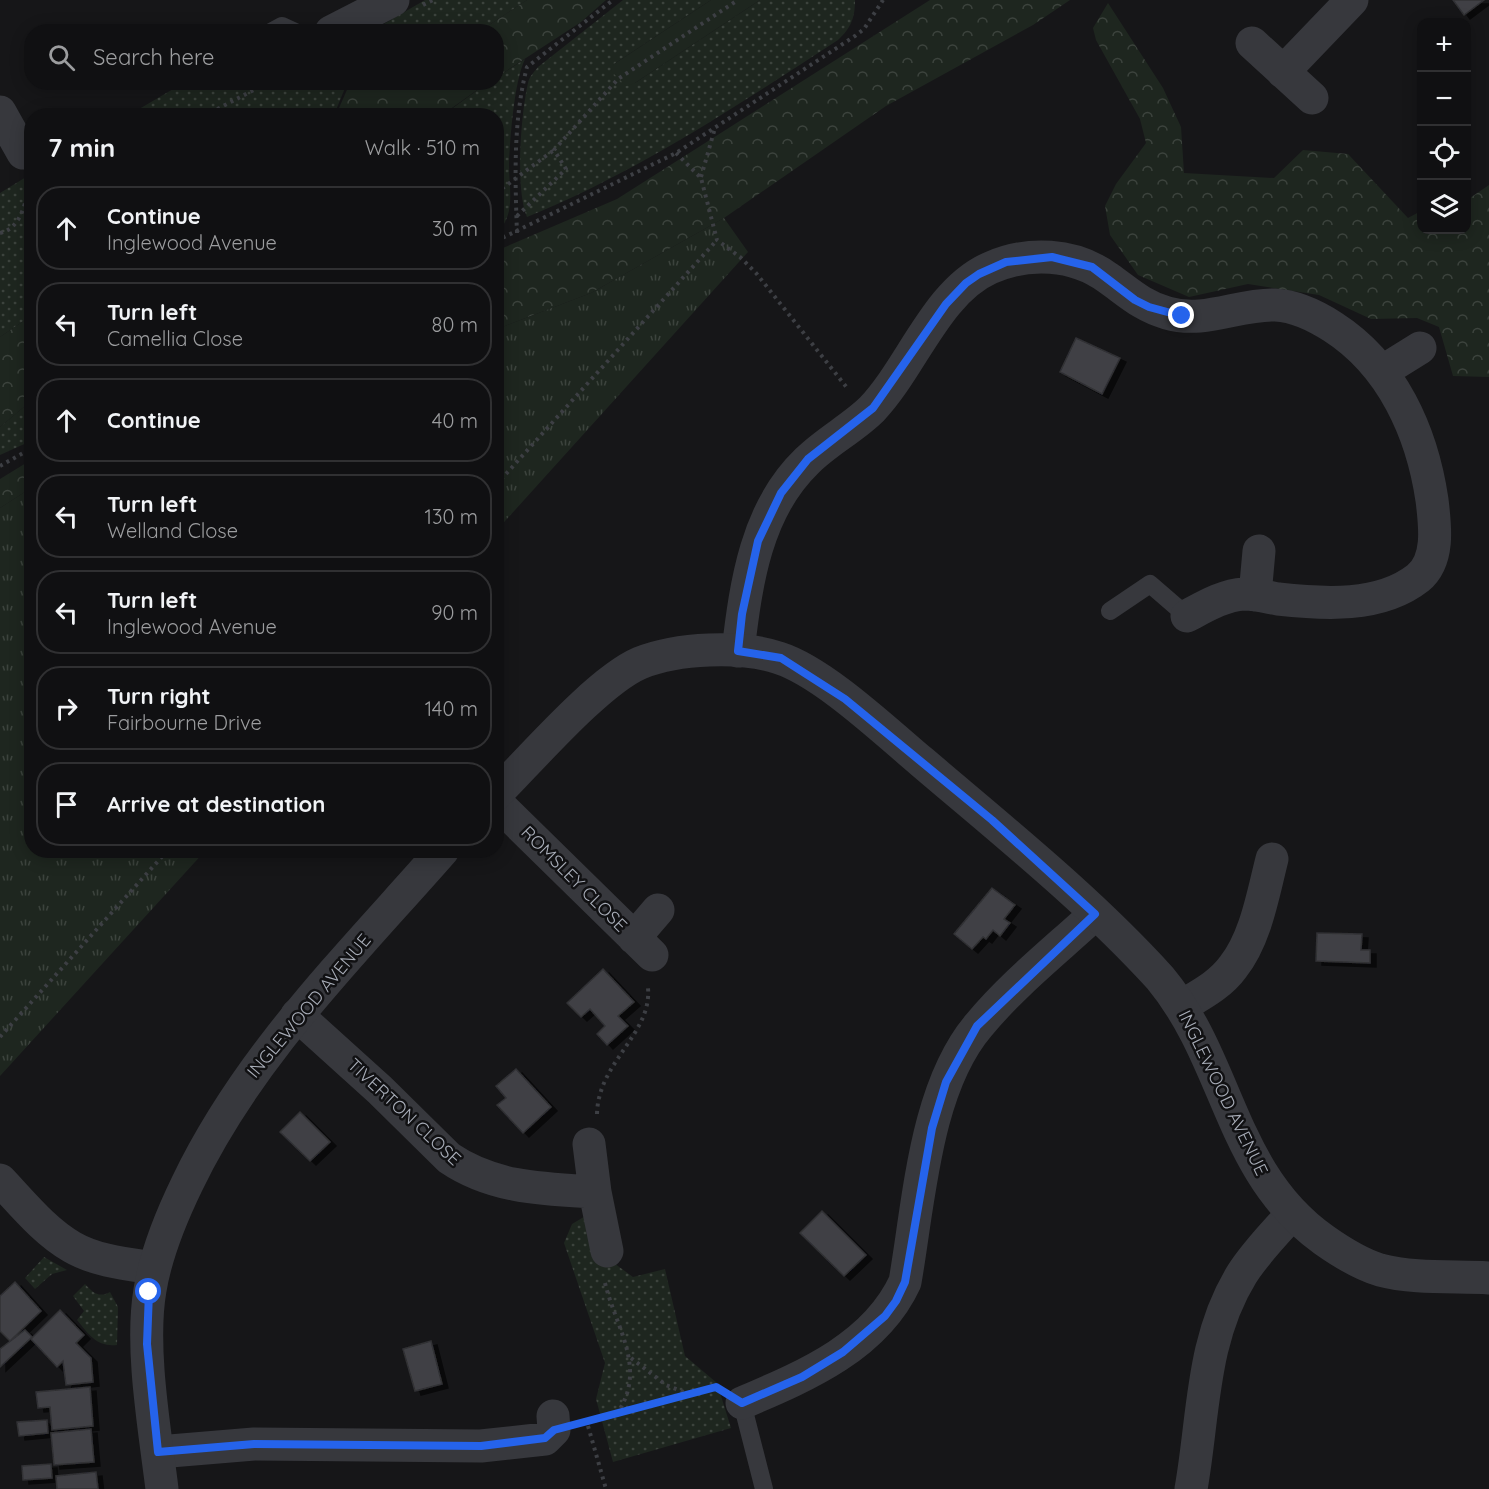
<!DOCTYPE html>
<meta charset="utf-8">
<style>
body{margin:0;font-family:Quicksand,sans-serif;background:#1e1e20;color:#f1f3f6}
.controls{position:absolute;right:18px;top:18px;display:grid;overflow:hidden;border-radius:12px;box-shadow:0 3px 15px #0003}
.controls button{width:54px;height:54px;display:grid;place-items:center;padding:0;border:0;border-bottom:2px solid #303032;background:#101012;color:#f1f3f6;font:30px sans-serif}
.stop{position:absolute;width:18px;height:18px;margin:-14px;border:4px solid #2563eb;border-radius:50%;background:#fff}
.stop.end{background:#2563eb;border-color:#fff;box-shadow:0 2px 6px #0008}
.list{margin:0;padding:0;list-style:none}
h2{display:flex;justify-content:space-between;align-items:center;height:78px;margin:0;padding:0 24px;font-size:26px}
h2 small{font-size:20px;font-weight:400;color:#9c9d9f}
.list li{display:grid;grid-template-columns:39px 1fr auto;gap:18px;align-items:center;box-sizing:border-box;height:84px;margin:0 12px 12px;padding:0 12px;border:2px solid #303032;border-radius:24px}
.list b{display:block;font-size:22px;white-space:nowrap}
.list p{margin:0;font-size:20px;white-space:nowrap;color:#9c9d9f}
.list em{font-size:20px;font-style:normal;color:#9c9d9f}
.icon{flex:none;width:33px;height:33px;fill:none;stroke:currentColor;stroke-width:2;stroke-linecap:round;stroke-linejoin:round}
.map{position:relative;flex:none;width:1489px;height:1489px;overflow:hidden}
.search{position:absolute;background:#101012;box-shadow:0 3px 15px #0003;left:24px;top:24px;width:480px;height:66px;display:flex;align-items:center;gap:15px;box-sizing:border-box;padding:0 21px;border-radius:24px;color:#9c9d9f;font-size:22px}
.panel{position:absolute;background:#101012;box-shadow:0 3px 15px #0003;left:24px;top:108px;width:480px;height:750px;border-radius:24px}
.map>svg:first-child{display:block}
</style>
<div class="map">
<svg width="1489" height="1489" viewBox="0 0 1489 1489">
<defs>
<pattern id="grass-dots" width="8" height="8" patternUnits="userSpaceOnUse" patternTransform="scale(1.5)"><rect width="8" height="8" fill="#1e261f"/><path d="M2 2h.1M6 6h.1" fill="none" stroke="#3c433d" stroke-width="1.8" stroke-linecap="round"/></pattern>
<pattern id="forest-crowns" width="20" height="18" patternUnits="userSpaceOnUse" patternTransform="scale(1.5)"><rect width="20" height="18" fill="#1e261f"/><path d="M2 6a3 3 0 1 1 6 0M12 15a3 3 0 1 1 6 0" fill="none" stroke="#3c433d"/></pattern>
<pattern id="park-tufts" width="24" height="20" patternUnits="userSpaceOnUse" patternTransform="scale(1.5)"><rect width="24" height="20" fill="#1e261f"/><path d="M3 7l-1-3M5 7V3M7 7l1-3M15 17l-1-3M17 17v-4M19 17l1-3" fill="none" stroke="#3c433d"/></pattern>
<filter id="shadow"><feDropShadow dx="6" dy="4" stdDeviation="0" flood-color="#0009"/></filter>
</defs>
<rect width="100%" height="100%" fill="#161618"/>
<path fill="url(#grass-dots)" d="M425,0h102l-47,31 -110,1z
M623,0h88l-97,64 21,19 125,-83h95c0,18 -4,28 -17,40 -100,65 -200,132 -311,177 -12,-27 -6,-104 1,-134 1,-6 6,-11 10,-16z
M525,59c-11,23 -15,79 -16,106 0,23 7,51 -12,67l-1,-116h-54l45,-33 9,-1 1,-5z
M185,82h162v1l-13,32h-205z
M31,174v142l-31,21v-144z
M31,401v40l-31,14v-28z
M587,1215l9,35 37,27 32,-8 20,87 32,27 14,45 -118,34 -17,-63 9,-36 -41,-120 8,-19z
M44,1257l23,13 -15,4 -17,15 -10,-11z
M85,1284c8,9 14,14 25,8l8,15 -1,38c-20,2 -28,-10 -40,-25l7,-9 -11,-15z"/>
<path fill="url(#forest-crowns)" d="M527,0h79l-25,22 -84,55 -1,-45 -16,-1z
M930,0h140l-37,25 -147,81 -162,112 -133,75 -94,36 -1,-78 121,-52z
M1108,3l55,85 18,39 3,46 90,5 29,-28 45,4 60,64 13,-7 1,19h44l1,-30 22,-15v192l-36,-1 -14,-49 -22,-9 -46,1 -52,-24 -71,-11 -59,13 -51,-22 -28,-40 -5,-29 11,-22 30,-41 -6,-24 -44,-79 -3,-12z
M350,83v-1l137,1 -45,32h-106z
M31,316v85l-31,26v-90z
M31,460v28l-31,20v-29z"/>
<path fill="url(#park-tufts)" d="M724,218l24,34 -251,278v-201l94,-36z
M31,488l1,362 173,1 -205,225v-568z"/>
<path fill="#1e261f" d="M711,0h49l-125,83 -9,3 -15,-15 3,-7z"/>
<path fill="#404145" stroke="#303034" stroke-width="1.5" filter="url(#shadow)" d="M1453,0h31l-20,15z
M1076,338l44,20 -18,36 -42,-22z
M992,888l23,17 -11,14 6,4 -10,13 -7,-6 -7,9 -3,-2 -11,12 -18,-15z
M1317,933l45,1 -1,16h9v13l-54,-2z
M603,969l31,33 -16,14 10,10 -21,19 -10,-11 8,-8 -15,-17 -9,8 -14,-14z
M516,1069l35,38 -28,26 -26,-28 9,-7 -10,-12z
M300,1112l30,30 -20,19 -30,-29z
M822,1211l44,44 -22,21 -44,-43z
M15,1282l26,29 -31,30 -10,-10v-35z
M60,1310l24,25 -8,8 15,15 2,24 -27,3 -3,-24 -6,6 -26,-28z
M25,1330l7,7 -32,30v-18z
M431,1341l11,43 -27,7 -12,-42z
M90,1387l3,39 -41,4 -2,-23 -12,1 -2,-16z
M47,1420l1,13 -29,3 -2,-14z
M91,1429l3,33 -40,3 -3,-32z
M51,1464l1,14 -29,2 -1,-14z
M96,1472l2,17h-41l-1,-13z"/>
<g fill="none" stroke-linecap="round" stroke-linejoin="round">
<path stroke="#3d3f44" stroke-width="4" stroke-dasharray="3 4.5" stroke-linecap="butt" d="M423,5l10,-5
M204,116l65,-34
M676,153l25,25 16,62 23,17 16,16 92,116
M701,177l14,-49
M496,193l58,-43
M517,216l49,-47 -12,-19 64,-71 120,-79
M0,233c22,-5 26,-32 29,-50
M517,233c-2,-55 -4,-113 10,-166l86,-67
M496,241l180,-88 179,-117 9,-7 19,-29
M0,466l32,-18
M496,485l221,-245
M0,1037l168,-187
M597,1114c1,-52 55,-80 51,-126
M605,1283c11,45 42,85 13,129
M631,1358l35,27 20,8
M587,1423l128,-36
M588,1426l18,63"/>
<path stroke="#37383d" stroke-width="18" d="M271,32l11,-6 13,6
M1110,611l40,-27 37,32
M742,1403l22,86"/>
<path stroke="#37383d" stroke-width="33" d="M331,32l62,-32
M1252,43l60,55
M1283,72l69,-72
M0,112l23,41
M1383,371l37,-23
M1255,595l4,-44
M738,651c8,-68 18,-141 69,-190 20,-20 46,-33 65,-52 40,-42 64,-117 118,-141 38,-17 84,-15 118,10 20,14 34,28 59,35 38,11 71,-9 108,-8 21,1 41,11 58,22 59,38 89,105 99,173 3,25 8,60 -14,78 -38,30 -95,26 -140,21 -11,-2 -22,-5 -34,-5 -20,1 -40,13 -57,22
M496,802l156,153
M634,938l24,-28
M1182,1006c18,-11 38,-21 51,-39 23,-29 30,-73 39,-108
M297,1015l83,75 69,68c44,30 94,31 146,34
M589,1144l6,48 12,59
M0,1180c22,23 44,51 72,67 24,14 55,17 82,21
M742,1403c63,-27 133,-56 163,-121 14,-80 20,-194 74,-257 34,-41 77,-75 116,-111
M158,1452l96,-8 227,2 64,-7 9,-9 -1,-14
M1191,1489c13,-73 10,-149 51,-215 14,-22 33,-41 50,-60"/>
<path stroke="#37383d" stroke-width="33" d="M496,794c35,-35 102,-113 144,-131 37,-15 101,-18 139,-5 44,14 106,73 143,104 81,69 166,137 238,216 70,84 69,195 164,262 17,12 36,24 56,30 34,9 74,6 109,8
M162,1489c-7,-58 -22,-141 -12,-199 6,-37 21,-73 37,-106 61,-128 163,-228 256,-334"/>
</g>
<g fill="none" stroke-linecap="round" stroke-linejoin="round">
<path stroke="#2563eb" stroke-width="8" d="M149,1292l-2,52 11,108 96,-8 227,2 64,-8 9,-8 162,-43 26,16 60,-26 41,-25 42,-36 11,-15 9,-19 27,-154 14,-46 31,-56 118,-112 -103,-94 -147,-121 -64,-41 -43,-7 4,-37 16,-73 23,-48 27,-34 65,-51 73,-104 20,-21 13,-9 27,-12 46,-5 40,10 43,33 14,7 33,9"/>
</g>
<g text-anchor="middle" stroke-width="5" stroke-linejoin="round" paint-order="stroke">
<g font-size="18" fill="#a8adb8" stroke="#111113">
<text transform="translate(574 879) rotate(45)" y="6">ROMSLEY CLOSE</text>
<text transform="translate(309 1006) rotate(-50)" y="6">INGLEWOOD AVENUE</text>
<text transform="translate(1223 1093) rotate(64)" y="6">INGLEWOOD AVENUE</text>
<text transform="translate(404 1112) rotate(43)" y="6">TIVERTON CLOSE</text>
</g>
</g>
</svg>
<div class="controls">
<button>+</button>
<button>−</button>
<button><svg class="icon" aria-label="locate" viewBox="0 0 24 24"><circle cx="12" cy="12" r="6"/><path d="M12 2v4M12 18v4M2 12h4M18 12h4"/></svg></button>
<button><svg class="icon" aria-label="layers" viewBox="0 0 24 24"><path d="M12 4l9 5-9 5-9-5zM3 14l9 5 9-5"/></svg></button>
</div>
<div class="stop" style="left:149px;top:1292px"></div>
<div class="stop end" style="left:1182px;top:316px"></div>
<div class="search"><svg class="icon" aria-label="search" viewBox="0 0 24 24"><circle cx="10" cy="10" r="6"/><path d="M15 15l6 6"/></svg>Search here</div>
<section class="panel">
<h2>7 min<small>Walk · 510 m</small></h2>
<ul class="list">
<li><svg class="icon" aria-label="ahead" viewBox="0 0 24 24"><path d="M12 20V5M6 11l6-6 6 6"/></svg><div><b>Continue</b><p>Inglewood Avenue</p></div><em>30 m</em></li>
<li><svg class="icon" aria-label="left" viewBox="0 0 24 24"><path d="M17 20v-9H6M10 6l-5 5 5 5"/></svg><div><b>Turn left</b><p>Camellia Close</p></div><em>80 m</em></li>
<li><svg class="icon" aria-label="ahead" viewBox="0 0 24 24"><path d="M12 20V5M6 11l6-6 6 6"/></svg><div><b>Continue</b></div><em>40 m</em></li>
<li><svg class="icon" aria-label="left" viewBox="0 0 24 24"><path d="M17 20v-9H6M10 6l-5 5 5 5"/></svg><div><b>Turn left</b><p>Welland Close</p></div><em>130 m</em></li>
<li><svg class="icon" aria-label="left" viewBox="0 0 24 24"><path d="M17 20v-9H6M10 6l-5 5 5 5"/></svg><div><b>Turn left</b><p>Inglewood Avenue</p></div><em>90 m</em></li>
<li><svg class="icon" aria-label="right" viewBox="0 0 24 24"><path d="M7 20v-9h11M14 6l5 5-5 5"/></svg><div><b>Turn right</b><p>Fairbourne Drive</p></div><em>140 m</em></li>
<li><svg class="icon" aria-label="arrive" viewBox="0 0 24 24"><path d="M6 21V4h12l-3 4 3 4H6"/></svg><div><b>Arrive at destination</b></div></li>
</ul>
</section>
</div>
